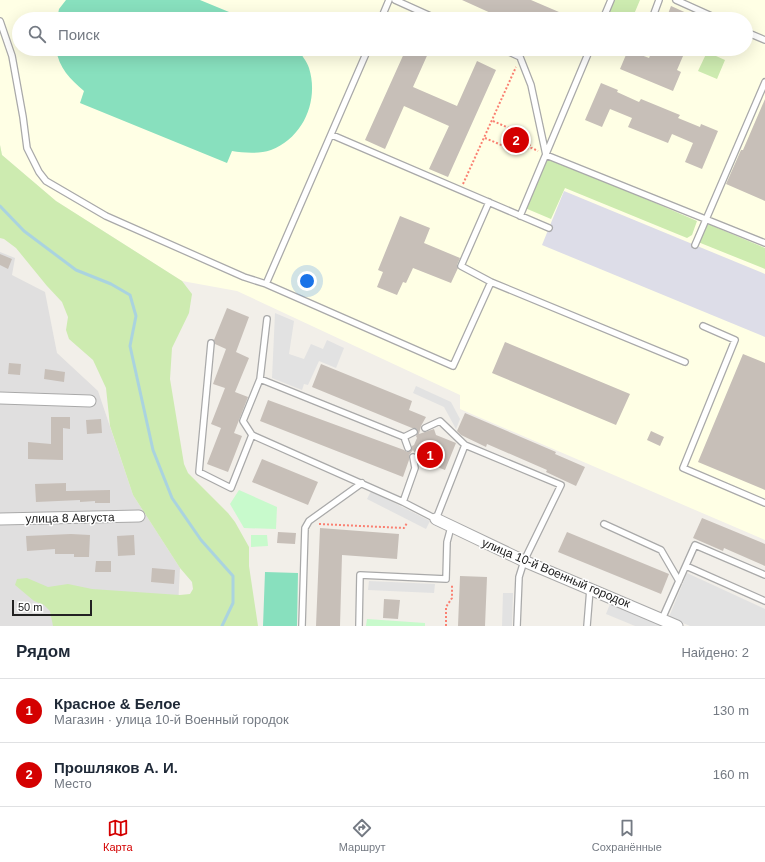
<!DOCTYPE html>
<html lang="ru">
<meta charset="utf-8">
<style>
body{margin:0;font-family:Arial,sans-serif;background:#f2f2f3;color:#1f2937}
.scale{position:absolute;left:12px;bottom:10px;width:80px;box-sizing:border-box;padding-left:4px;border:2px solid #222;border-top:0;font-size:11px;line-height:14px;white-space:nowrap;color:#222;-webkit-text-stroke:3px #fff;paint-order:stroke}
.you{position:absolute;left:307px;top:281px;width:14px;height:14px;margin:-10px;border:3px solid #fff;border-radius:50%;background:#1a73e8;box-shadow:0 0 0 6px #1a73e833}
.badge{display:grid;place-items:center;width:26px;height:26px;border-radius:50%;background:#d40000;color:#fff;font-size:13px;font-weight:700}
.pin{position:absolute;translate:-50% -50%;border:2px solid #fff;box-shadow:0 1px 4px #0006}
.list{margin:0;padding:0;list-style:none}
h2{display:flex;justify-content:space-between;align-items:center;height:52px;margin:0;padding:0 16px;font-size:17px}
h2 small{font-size:13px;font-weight:400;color:#747a83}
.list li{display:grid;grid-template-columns:26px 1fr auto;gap:12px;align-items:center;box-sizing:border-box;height:64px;padding:0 16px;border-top:1px solid #e0e1e3}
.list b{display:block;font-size:15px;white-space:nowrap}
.list p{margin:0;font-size:13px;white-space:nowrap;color:#747a83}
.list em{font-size:13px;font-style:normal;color:#747a83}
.icon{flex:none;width:22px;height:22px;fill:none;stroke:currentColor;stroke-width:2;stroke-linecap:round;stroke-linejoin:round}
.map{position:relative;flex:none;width:765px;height:626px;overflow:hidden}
.search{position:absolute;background:#fff;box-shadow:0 4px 16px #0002;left:12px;right:12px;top:12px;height:44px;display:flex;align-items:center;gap:10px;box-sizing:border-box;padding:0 14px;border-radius:22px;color:#747a83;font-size:15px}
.sheet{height:180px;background:#fff}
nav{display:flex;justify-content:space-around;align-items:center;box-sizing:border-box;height:56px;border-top:1px solid #e0e1e3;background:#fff;font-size:11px;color:#747a83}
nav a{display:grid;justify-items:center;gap:2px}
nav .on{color:#d40000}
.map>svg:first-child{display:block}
</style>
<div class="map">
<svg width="765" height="626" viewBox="0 0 765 626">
<rect width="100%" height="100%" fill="#f2efe9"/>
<path fill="#e0dfdf" d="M0,252l15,6 -3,17 33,17 12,61 41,38 35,104 47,73 -3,58h-177z"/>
<path fill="#ffffe5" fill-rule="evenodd" d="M0,0h765v540l-305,-131v-14l-223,-104 -55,-10 -126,-80 -54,-46 -2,-10zM19,19h727v30h-727z"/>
<path fill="#cdebb0" d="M614,0h26l-8,19h-19l-3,-1 -2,-5z
M707,52l18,8 -8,19 -19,-8z
M0,145l2,10 54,46 126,80 10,13 -3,19 -17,35 -2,31 14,85 4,9 40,40 7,9 14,25v19l9,60h-205l-3,-15 -6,-6 -10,-4 -19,-16 2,-6 10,-1 21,9 20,-3 24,5 88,6 10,-1 3,-5 -1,-7 -12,-14 -47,-73 -23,-69 -4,-38 -13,-28 -24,-21 -3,-9 2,-13 -6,-15 -15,-16 -31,-38 -12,-9 -4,-1z
M551,158l146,63 -5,14 -5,3 -122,-50 -14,31 -26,-11 20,-47z
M708,224l57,24v21l-67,-27 6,-16z"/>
<path fill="#c8facc" d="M239,490l38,17 -1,22 -32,-1 -14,-24z
M251,535h16l1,11 -17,1z
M367,619l58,4v3h-59z"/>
<path fill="#88e0be" d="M66,0h134l46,19h-189l2,-10z
M56,49h242c3,6 9,12 11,19 10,32 -5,69 -38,82 -12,4 -27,3 -39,1l-5,12 -147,-60 4,-12c-14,-12 -25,-23 -28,-42z
M265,572l33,1 -1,53h-34z"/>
<path fill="#e2e2e2" d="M275,313l19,8 -5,33 15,5 7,-15 12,5 4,-9 17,8 -8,20 -17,-7 -11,24 -4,-1 -2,6 -30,-12z
M416,386l35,16 9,17 -4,10 -12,-22 -31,-14z
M371,491l59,30 -4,8 -59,-30z
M687,573l78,36v17h-75l-21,-9z
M369,581l66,3 -1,9 -66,-3z
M503,593h10l-1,33h-10z
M610,604l53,22h-28l-29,-12z"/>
<path fill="#dddde8" d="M564,191l201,83v63l-223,-92z"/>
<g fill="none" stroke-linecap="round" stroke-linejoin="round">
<path stroke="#aad3df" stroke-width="3" d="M0,206l24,25 52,39 35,14 19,11 6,21 -6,30 23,104 19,48 29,42 32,36v27l-11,23"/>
</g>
<path fill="#c7bfb8" d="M462,0h69l28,12 -3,7h-52z
M671,6l29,13h-34z
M406,49h24l-17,38 44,19 20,-45 19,9 -48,107 -19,-8 20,-43 -45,-20 -19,43 -20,-9z
M653,49h33l-9,21 4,2 -8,19 -53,-22 8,-19 21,8z
M601,83l17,7 -1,2 22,10 2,-3 39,16 -2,3 22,9 1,-3 17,7 -16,38 -17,-7 8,-19 -21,-9 -4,9 -40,-16 4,-9 -22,-9 -8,18 -17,-7z
M765,99v102l-39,-17 15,-34h2z
M400,216l30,12 -6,15 36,15 -3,7 1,3 -7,15 -38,-15 -7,15 -3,-1 -6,13 -20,-8 6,-15 -5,-2z
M0,254l12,5 -4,10 -8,-4z
M227,308l22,9 -13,35 13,6 -14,34 13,5 -14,36 8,3 -14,36 -21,-8 14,-36 -10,-4 14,-36 -12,-4 13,-35 -11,-5 -1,-4z
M505,342l125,52 -14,31 -124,-52z
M743,354l22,9v127l-67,-28z
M9,363l12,1 -1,11 -12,-1z
M321,364l91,37 -3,9 17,7 -5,9 -2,8 15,-5 2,6 20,8 -11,27 -21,-8 -5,2 -2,-8 -4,-6 -4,5v5l-6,17 -143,-56 8,-21 136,50 3,2 4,-1 1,-5 2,-1 3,-7 -1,-2 2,-3 -2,-5h-4l-100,-41z
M45,369l20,3 -1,10 -20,-3z
M465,413l91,39 -1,2 30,13 -9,19 -30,-14 1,-2 -60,-26 -1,3 -25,-12 -4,-4z
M51,417h19v12l-7,-1v32l-35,-1v-17l23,2z
M101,419l1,14 -15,1 -1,-14z
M651,431l13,6 -4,9 -13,-6z
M262,459l56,23 -10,23 -56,-23z
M66,483v8l44,-1v13h-15v-2l-15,1v-2l-44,2 -1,-18z
M702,518l63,26v22l-41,-18 -1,3 -30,-13z
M320,528l79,6 -2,25 -55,-4 -2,71h-24z
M278,532l18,1 -1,11 -18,-1z
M567,532l102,42 -8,20 -103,-42z
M71,534l19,1 -1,22h-15v-3h-19v-5l-28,2 -1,-15z
M134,535l1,20 -17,1 -1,-20z
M96,561h15v11h-16z
M152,568l23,2 -1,14 -23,-2z
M460,576l27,1 -2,49h-27z
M384,599l16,1 -2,19 -15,-1z"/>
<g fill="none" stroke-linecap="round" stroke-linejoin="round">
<g stroke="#a9a9a9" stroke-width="8">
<path id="service" d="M395,0l42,19
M676,0l42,19
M381,19l8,-19
M603,19l8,-19
M652,19l7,-19
M0,21l12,35 11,61 4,31 12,24 7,9 60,35 138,61 22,7 187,82 38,-84
M746,32l19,8
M503,49l17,8 11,28 15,70 219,88
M332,135l217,93
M489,202l-28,64 30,16 194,80
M520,216l70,-167
M695,245l70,-163
M266,284l102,-235
M703,326l32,14 -52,128 82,35
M211,343l-12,129 32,16 21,-53
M260,379l7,-60
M425,428l15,-7 25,24
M404,437l10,-5
M408,448l-4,-11 -144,-58 -17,42 9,14 151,67 33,17 29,-74 96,40 -37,76 -5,16 -2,49
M403,502l12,-34 -2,-11
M604,524l57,26 18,31
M686,566l79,35
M662,619l33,-74 70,30
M302,626l3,-98 4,-7 53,-38
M359,626l1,-51 86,4 1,-37 4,-15
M587,626l3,-37"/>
</g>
<g stroke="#a9a9a9" stroke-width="13">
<path id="minor" d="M0,398l90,3
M0,519l139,-3
M436,519l88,42 153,65"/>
</g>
<path stroke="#fa8072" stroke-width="2" stroke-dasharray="2 2" stroke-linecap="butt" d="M493,121l27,12 12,15
M485,138l28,12 19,-2 6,3
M463,184l53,-117
M319,524l85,4 3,-5
M446,626v-19l6,-9v-13"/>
<use href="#service" stroke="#fff" stroke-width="5.5"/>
<use href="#minor" stroke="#fff" stroke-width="11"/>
</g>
<g text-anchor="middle" stroke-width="3" stroke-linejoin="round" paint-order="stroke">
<g font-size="12" fill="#222" stroke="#fff">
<text transform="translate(70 518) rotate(-1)" y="4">улица 8 Августа</text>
<text transform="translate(556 573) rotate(23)" y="4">улица 10-й Военный городок</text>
</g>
</g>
</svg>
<div class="scale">50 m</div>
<div class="you"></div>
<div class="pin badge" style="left:430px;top:455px">1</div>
<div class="pin badge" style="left:516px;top:140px">2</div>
<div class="search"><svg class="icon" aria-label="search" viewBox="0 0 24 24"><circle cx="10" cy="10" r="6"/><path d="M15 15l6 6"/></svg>Поиск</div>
</div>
<section class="sheet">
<h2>Рядом<small>Найдено: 2</small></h2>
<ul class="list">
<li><span class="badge">1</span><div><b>Красное &amp; Белое</b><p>Магазин · улица 10-й Военный городок</p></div><em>130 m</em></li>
<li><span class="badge">2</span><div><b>Прошляков А. И.</b><p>Место</p></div><em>160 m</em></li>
</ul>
</section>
<nav>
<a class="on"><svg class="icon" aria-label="map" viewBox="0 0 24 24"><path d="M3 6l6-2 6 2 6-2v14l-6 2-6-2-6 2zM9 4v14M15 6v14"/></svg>Карта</a>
<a><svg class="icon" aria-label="directions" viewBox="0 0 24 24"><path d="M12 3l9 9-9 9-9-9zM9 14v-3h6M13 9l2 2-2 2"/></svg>Маршрут</a>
<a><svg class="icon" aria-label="saved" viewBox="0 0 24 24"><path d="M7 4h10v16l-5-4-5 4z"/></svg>Сохранённые</a>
</nav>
